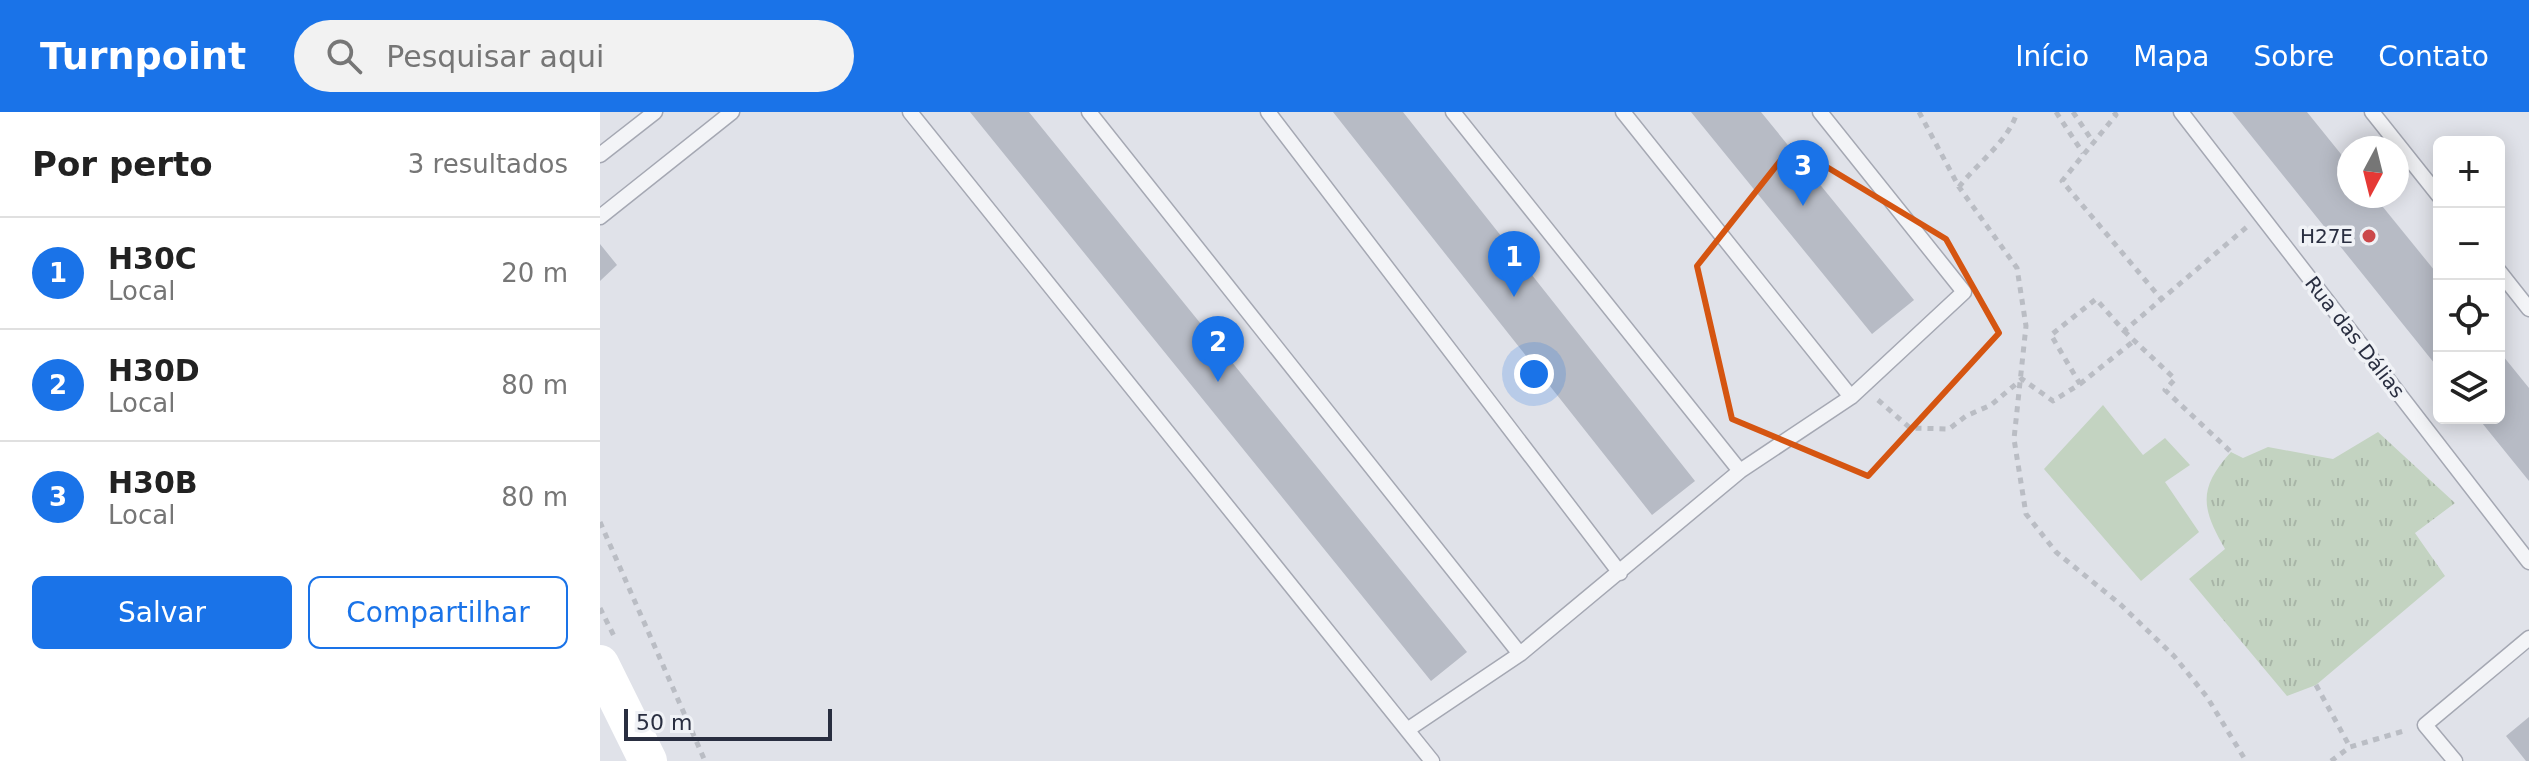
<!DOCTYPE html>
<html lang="pt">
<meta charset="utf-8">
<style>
body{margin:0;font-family:"DejaVu Sans",sans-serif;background:#f2f2f2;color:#222}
.controls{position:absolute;right:24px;top:24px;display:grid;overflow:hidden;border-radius:12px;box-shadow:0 4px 20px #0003}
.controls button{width:72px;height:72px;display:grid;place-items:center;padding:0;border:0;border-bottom:2px solid #e0e0e0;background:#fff;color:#222;font:40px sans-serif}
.compass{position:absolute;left:1737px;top:24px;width:72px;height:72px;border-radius:50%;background:#fff;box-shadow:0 4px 20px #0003;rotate:187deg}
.scale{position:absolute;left:24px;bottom:20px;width:208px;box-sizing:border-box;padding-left:8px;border:4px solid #292e40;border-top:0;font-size:22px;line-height:28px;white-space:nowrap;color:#292e40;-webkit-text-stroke:6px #f0f2f6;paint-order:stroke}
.you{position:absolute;left:934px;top:262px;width:28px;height:28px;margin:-20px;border:6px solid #fff;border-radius:50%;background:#1a73e8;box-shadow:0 0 0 12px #1a73e833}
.badge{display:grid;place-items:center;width:52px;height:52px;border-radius:50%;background:#1a73e8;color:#fff;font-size:26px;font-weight:700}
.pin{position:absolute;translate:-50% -66px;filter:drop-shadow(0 2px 4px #0008)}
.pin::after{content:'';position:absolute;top:42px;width:28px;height:24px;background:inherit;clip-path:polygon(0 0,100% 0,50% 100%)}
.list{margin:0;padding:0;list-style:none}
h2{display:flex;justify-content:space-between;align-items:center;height:104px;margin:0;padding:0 32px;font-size:34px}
h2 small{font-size:26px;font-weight:400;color:#767676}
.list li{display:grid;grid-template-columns:52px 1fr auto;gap:24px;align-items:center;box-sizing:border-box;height:112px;padding:0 32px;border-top:2px solid #e0e0e0}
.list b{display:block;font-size:30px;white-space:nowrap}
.list p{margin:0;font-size:26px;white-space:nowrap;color:#767676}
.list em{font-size:26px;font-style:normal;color:#767676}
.actions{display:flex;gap:16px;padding:24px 32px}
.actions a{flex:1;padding:18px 0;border:2px solid #1a73e8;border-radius:12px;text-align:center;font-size:28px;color:#1a73e8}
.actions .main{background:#1a73e8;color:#fff}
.icon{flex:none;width:44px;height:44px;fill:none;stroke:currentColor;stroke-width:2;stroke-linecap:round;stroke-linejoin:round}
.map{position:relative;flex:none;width:1929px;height:649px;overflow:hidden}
header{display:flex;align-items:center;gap:48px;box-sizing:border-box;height:112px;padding:0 40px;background:#1a73e8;color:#fff}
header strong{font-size:38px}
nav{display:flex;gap:44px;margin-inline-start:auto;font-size:28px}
.search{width:560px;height:72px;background:#f2f2f2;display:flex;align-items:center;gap:20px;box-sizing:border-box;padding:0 28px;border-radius:44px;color:#767676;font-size:30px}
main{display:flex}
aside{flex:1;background:#fff}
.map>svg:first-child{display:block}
</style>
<header>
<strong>Turnpoint</strong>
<div class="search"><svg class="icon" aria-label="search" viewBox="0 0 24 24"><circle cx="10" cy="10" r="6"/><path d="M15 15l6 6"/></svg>Pesquisar aqui</div>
<nav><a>Início</a><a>Mapa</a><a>Sobre</a><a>Contato</a></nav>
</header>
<main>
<aside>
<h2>Por perto<small>3 resultados</small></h2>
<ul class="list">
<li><span class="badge">1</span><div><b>H30C</b><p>Local</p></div><em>20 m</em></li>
<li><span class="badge">2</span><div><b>H30D</b><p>Local</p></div><em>80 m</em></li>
<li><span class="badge">3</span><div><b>H30B</b><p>Local</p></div><em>80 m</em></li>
</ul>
<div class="actions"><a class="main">Salvar</a><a>Compartilhar</a></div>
</aside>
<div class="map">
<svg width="1929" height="649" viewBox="0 0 1929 649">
<defs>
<pattern id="park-tufts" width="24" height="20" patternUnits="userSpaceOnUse" patternTransform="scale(2)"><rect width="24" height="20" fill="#c3d3c1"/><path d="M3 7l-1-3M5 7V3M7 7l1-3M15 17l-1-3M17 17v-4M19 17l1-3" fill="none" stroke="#a8b5a7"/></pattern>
</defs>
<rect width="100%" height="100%" fill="#e0e2e9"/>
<path fill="url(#park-tufts)" d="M1778,320l77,71 -40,30 30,43 -129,109 -29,11 -98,-117 36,-30c-23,-40 -28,-60 6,-97l12,6 25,-11 65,12z"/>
<path fill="#c3d3c1" d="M1503,293l40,50 22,-17 25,27 -25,17 34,50 -58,49 -97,-112z"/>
<path fill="#b7bbc5" d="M370,0h59l438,540 -36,29z
M733,0h70l292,369 -43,34z
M1091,0h70l153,188 -42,34z
M1632,0h75l42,52v32h25l65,80v93z
M0,132l17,21 -17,16z
M1899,239l30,37v93l-51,-63h21z
M1929,605v44h-3l-20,-25z"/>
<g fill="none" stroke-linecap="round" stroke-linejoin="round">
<g stroke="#a5a8b3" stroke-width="17">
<path id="service" d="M310,0l522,649
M489,0l431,542
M668,0l352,461
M853,0l287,359
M1023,0l228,285
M1581,0l348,450
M1772,0l67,84
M0,43l55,-43
M0,105l132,-105
M1899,159l30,38
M807,618l113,-76 220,-183 111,-74 113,-105 -144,-180
M1855,649l-30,-36 104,-87"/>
</g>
<path stroke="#babdc4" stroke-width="5" stroke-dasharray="6 6" stroke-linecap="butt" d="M1319,0l40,75 58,81 9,58 -12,113 12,75 30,38 64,52 54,52 33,41 39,64
M1456,0l27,41
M1473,0l20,30
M1514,0l2,3 -54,66 100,119
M1359,75c18,-24 50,-46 58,-75
M1524,219l51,48 -10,11 66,62
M1480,272l55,-44
M1278,288l32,28 39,1 17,-13 25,-11 31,-26 31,22 27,-17 -29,-49 45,-36 28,32 124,-105
M0,410l105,239
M0,496l14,28
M1716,573l34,62
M1773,628l34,-10
M1731,649l19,-14 57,-17"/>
<use href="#service" stroke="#f3f4f7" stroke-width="14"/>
<path stroke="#fff" stroke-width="38" d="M0,552l48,97"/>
</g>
<path fill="none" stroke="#d55511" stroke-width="6" stroke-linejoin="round" d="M1192,34l154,93 53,94 -131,143 -136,-57 -35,-153z"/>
<circle fill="#cb484a" stroke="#f0f2f6" stroke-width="3" cx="1769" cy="124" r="8"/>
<g text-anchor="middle" stroke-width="7" stroke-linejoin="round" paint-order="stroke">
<g font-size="20" fill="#292e40" stroke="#f0f2f6" text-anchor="end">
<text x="1753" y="131">H27E</text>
</g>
<g font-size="20" fill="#292e40" stroke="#f0f2f6">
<text transform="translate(1755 225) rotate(52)" y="7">Rua das Dálias</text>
</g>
</g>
</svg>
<div class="controls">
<button>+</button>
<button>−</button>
<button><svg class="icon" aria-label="locate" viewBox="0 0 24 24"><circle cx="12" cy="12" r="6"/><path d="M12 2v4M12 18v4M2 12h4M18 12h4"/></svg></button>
<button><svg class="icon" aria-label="layers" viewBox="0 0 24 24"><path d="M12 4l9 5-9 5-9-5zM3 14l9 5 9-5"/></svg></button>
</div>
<svg class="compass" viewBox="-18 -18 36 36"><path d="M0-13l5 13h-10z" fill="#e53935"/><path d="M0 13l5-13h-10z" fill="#767676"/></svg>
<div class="scale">50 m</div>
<div class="you"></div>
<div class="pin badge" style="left:914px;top:185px">1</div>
<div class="pin badge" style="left:618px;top:270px">2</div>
<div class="pin badge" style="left:1203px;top:94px">3</div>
</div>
</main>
